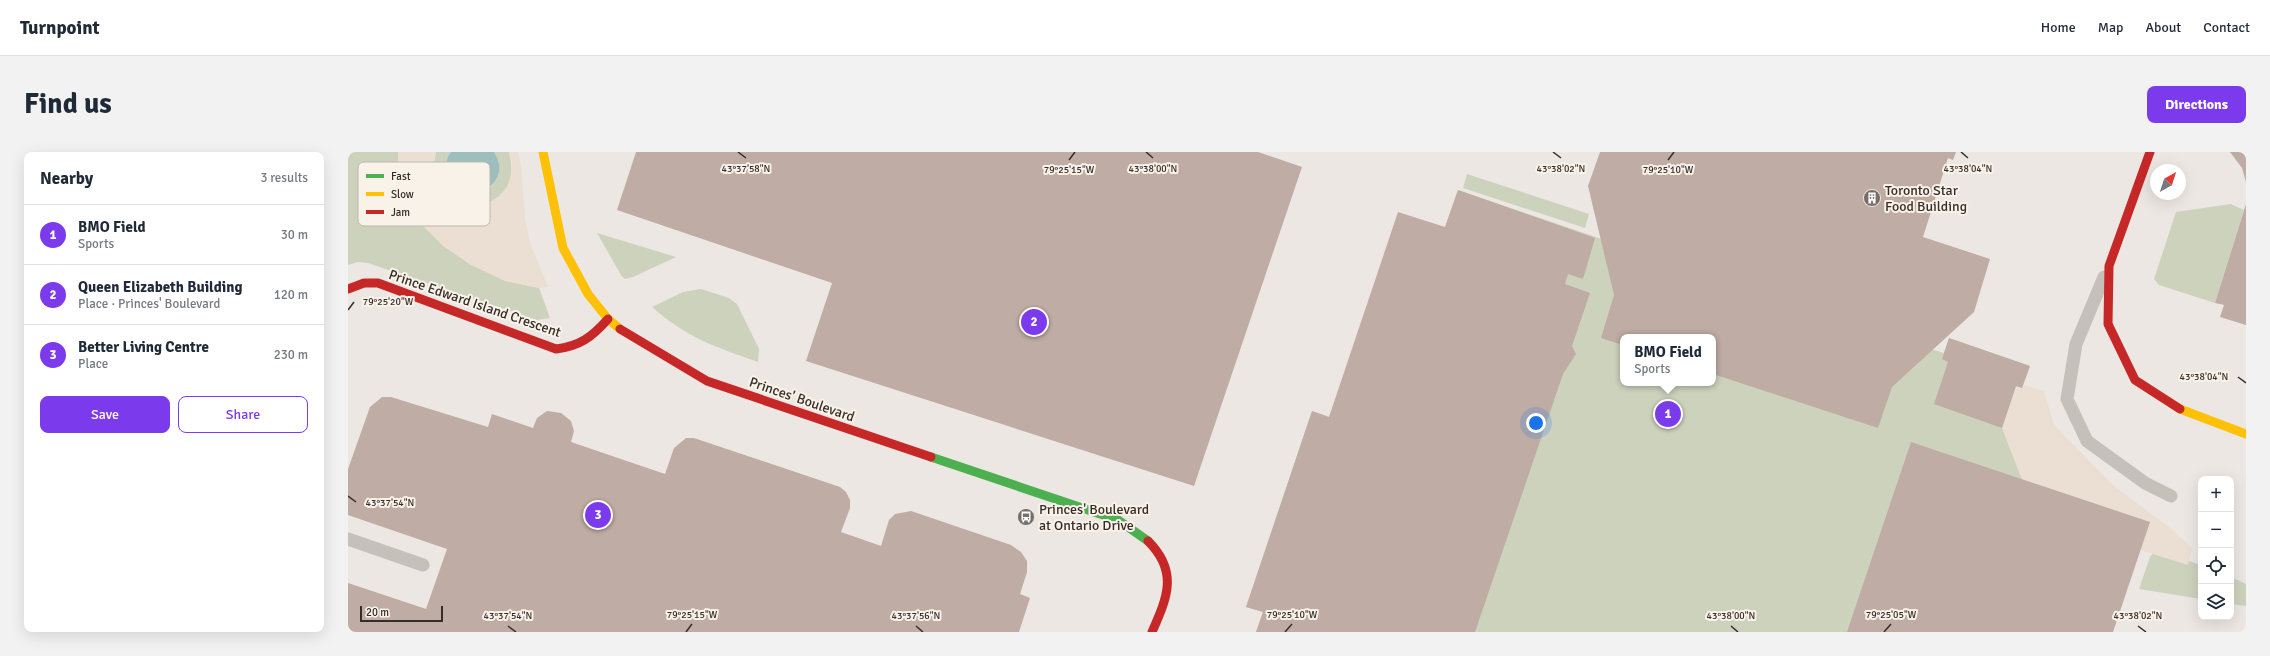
<!DOCTYPE html>
<meta charset="utf-8">
<style>
body{margin:0;font-family:Signika,sans-serif;background:#f2f2f3;color:#1f2937}
.controls{position:absolute;right:12px;bottom:12px;display:grid;overflow:hidden;border-radius:8px;box-shadow:0 4px 16px #0002}
.controls button{width:36px;height:36px;display:grid;place-items:center;padding:0;border:0;border-bottom:1px solid #e0e1e3;background:#fff;color:#1f2937;font:20px sans-serif}
.compass{position:absolute;left:1802px;top:12px;width:36px;height:36px;border-radius:50%;background:#fff;box-shadow:0 4px 16px #0002;rotate:39deg}
.scale{position:absolute;left:12px;bottom:10px;width:83px;box-sizing:border-box;padding-left:4px;border:2px solid #362d29;border-top:0;font-size:11px;line-height:14px;white-space:nowrap;color:#362d29;-webkit-text-stroke:3px #f9f2e9;paint-order:stroke}
.you{position:absolute;left:1188px;top:271px;width:14px;height:14px;margin:-10px;border:3px solid #fff;border-radius:50%;background:#1a73e8;box-shadow:0 0 0 6px #1a73e833}
.badge{display:grid;place-items:center;width:26px;height:26px;border-radius:50%;background:#7c3aed;color:#fff;font-size:13px;font-weight:700}
.pin{position:absolute;translate:-50% -50%;border:2px solid #fff;box-shadow:0 1px 4px #0006}
.popup{position:absolute;left:1272px;top:182px;width:96px;height:52px;box-sizing:border-box;display:grid;place-content:center;border-radius:8px;background:#fff;filter:drop-shadow(0 1px 3px #0005);font-size:13px;white-space:nowrap;color:#747a83}
.popup b{font-size:15px;color:#1f2937}
.popup::after{content:'';position:absolute;left:50%;top:100%;margin-left:-8px;border:8px solid transparent;border-top-color:#fff}
.list{margin:0;padding:0;list-style:none}
h2{display:flex;justify-content:space-between;align-items:center;height:52px;margin:0;padding:0 16px;font-size:17px}
h2 small{font-size:13px;font-weight:400;color:#747a83}
.list li{display:grid;grid-template-columns:26px 1fr auto;gap:12px;align-items:center;box-sizing:border-box;height:60px;padding:0 16px;border-top:1px solid #e0e1e3}
.list b{display:block;font-size:15px;white-space:nowrap}
.list p{margin:0;font-size:13px;white-space:nowrap;color:#747a83}
.list em{font-size:13px;font-style:normal;color:#747a83}
.actions{display:flex;gap:8px;padding:12px 16px}
.actions a{flex:1;padding:9px 0;border:1px solid #7c3aed;border-radius:8px;text-align:center;font-size:14px;color:#7c3aed}
.actions .main{background:#7c3aed;color:#fff}
.icon{flex:none;width:22px;height:22px;fill:none;stroke:currentColor;stroke-width:2;stroke-linecap:round;stroke-linejoin:round}
.map{position:relative;flex:none;width:1898px;height:480px;overflow:hidden;border-radius:8px}
header{display:flex;align-items:center;gap:24px;box-sizing:border-box;height:56px;padding:0 20px;background:#fff;border-bottom:1px solid #e0e1e3}
header strong{font-size:19px}
nav{display:flex;gap:22px;margin-inline-start:auto;font-size:14px}
.intro{display:flex;align-items:center;justify-content:space-between;box-sizing:border-box;height:96px;padding:0 24px}
h1{margin:0;font-size:28px}
.button{padding:10px 18px;border-radius:8px;background:#7c3aed;color:#fff;font-size:14px;font-weight:700}
main{display:flex;gap:24px;padding:0 24px}
aside{flex:1;background:#fff;border-radius:8px;box-shadow:0 4px 16px #0002}
.map>svg:first-child{display:block}
</style>
<header>
<strong>Turnpoint</strong>
<nav><a>Home</a><a>Map</a><a>About</a><a>Contact</a></nav>
</header>
<div class="intro"><h1>Find us</h1><a class="button">Directions</a></div>
<main>
<aside>
<h2>Nearby<small>3 results</small></h2>
<ul class="list">
<li><span class="badge">1</span><div><b>BMO Field</b><p>Sports</p></div><em>30 m</em></li>
<li><span class="badge">2</span><div><b>Queen Elizabeth Building</b><p>Place · Princes' Boulevard</p></div><em>120 m</em></li>
<li><span class="badge">3</span><div><b>Better Living Centre</b><p>Place</p></div><em>230 m</em></li>
</ul>
<div class="actions"><a class="main">Save</a><a>Share</a></div>
</aside>
<div class="map">
<svg width="1898" height="480" viewBox="0 0 1898 480">
<rect width="100%" height="100%" fill="#ece7e2"/>
<path fill="#cdd2bd" fill-rule="evenodd" d="M3,0h47v20l9,30 15,23 83,56 34,7 11,30 -13,2 -169,-57 -10,-1 -10,3v-107z
M88,0h15c-4,5 -3,9 -3,15 -1,26 24,32 43,19l6,-29 -3,-5h15c20,76 -97,65 -73,0z
M1119,22l122,40 -4,14 -122,-40z
M1110,38l384,131 102,32 5,-15 81,28 -8,22 -6,-1 96,245h-856l7,-20 -17,-5 66,-196 17,6 116,-190zM1275,185h90v46h-90z
M1883,52l13,6 -29,93 -56,-18 -5,-6 22,-67z
M249,81l79,24 -43,20 -8,2 -4,-4z
M353,137l28,9 8,6 22,45 -1,13c-42,-15 -71,-24 -106,-55l31,-15z
M1806,400h7l40,13v34l-62,-10 11,-32z
M1883,425l15,7v22l-15,-2z"/>
<path fill="#eadfd2" d="M50,0h38l-3,19 3,12 7,10 10,8 11,5h13l12,-3 10,-7 8,-9 4,-12 1,-12 -3,-11h9l3,14 4,52 5,25 18,44 -9,1 -34,-7 -34,-16 -28,-19 -21,-21 -15,-23 -9,-30z
M1676,233l20,6 10,34 60,61 55,41 23,21 -4,17 -48,-15 -118,-70 -20,-52 14,-42 6,2z"/>
<path fill="#9ebdbd" d="M103,0h43c24,37 -41,59 -47,21 -1,-8 -1,-15 4,-21z"/>
<path fill="#bfaca4" d="M288,0h622l44,15 -108,319 -388,-125 26,-78 -215,-73z
M1252,0h356l-3,8 -5,-2 -25,79 67,22 -16,53 -82,75 -14,41 -165,-54v-37h-90v8l-22,-7 13,-43 -26,-109z
M1882,0h16v30l-4,-14z
M1110,38l137,48 -12,41 -15,-5 -3,10 25,9 -18,53 4,8 -13,20 -88,258h-219l7,-20 -17,-5 66,-196 17,6 69,-205 47,15z
M1898,52v121l-26,-8 4,-12 -9,-2z
M1601,186l81,28 -8,22 -6,-2 -14,42 -68,-24 14,-42 -6,-3z
M34,245h9l97,30 4,-13 41,14 4,-10 10,-7 14,2 10,8 3,10 -3,11 94,32 9,-26 12,-10h8l146,49 6,5 4,8v8l-9,24 40,14 8,-26 6,-6 16,-3 100,34 10,7 6,9v11l-7,22 10,4 -11,34h-671v-49l78,26 21,-60 -99,-34v-46l22,-62z
M1563,290l239,80 -37,110h-266z"/>
<g fill="none" stroke-linecap="round" stroke-linejoin="round">
<path stroke="#c6c0ba" stroke-width="13" d="M1756,125l-28,67 -9,55 20,42 58,42 26,13
M0,387l75,26"/>
<path stroke="#4caf50" stroke-width="9" d="M583,305l187,63 30,21"/>
<path stroke="#ffc107" stroke-width="9" d="M195,0l20,96 25,46 20,25 12,10
M1832,257l66,25"/>
<path stroke="#c62828" stroke-width="9" d="M1802,0l-41,114 -1,58 27,56 45,29
M0,137l16,-6h14l178,66c24,-3 36,-12 52,-30
M272,177l87,52 224,76
M800,389c31,31 19,57 4,91"/>
</g>
<path fill="none" stroke="#362d29" stroke-width="1.5" d="M390,0l8,6M798,0l7,6M1205,0l8,6M1613,0l7,6M721,8l6,-8M1320,8l6,-8M0,158l6,-8M1890,225l8,6M0,344l8,6M160,474l8,6M568,474l7,6M1383,474l7,6M1790,474l8,6M338,480l6,-8M937,480l7,-8M1536,480l7,-8"/>
<defs>
<g id="building-disc" transform="scale(0.9)"><circle r="9.5" fill="#766e6a" stroke="#f9f2e9"/><path d="M-4-6H4V6H1V3H-1V6H-4ZM-2.5-4.3h1.7v1.8h-1.7ZM.8-4.3h1.7v1.8H.8ZM-2.5-1h1.7V.8h-1.7ZM.8-1h1.7V.8H.8Z" fill="#fff"/></g>
<g id="bus-disc" transform="scale(0.9)"><circle r="9.5" fill="#766e6a" stroke="#f9f2e9"/><path d="M-5-6H5V4H4V6H2V4H-2V6H-4V4H-5ZM-3.5-4V0h7V-4ZM-3.5 1.2v1.5H-2V1.2ZM2 1.2v1.5H3.5V1.2Z" fill="#fff"/></g>
</defs>
<g fill-rule="evenodd">
<use href="#building-disc" x="1524" y="46"/>
<use href="#bus-disc" x="678" y="365"/>
</g>
<g text-anchor="middle" stroke-width="4" stroke-linejoin="round" paint-order="stroke">
<g font-size="14" fill="#362d29" stroke="#f9f2e9" text-anchor="start">
<text x="1537" y="43">Toronto Star<tspan x="1537" dy="16">Food Building</tspan></text>
<text x="691" y="362">Princes' Boulevard<tspan x="691" dy="16">at Ontario Drive</tspan></text>
</g>
<g font-size="14" fill="#362d29" stroke="#f9f2e9">
<text transform="translate(127 151) rotate(19)" y="5">Prince Edward Island Crescent</text>
<text transform="translate(454 247) rotate(19)" y="5">Princes' Boulevard</text>
</g>
</g>
<rect x="10" y="10" width="132" height="64" rx="6" fill="#f9f2e9" stroke="#beb7af" stroke-width="1"/>
<rect x="18" y="22" width="18" height="4" fill="#4caf50"/>
<rect x="18" y="40" width="18" height="4" fill="#ffc107"/>
<rect x="18" y="58" width="18" height="4" fill="#c62828"/>
<g font-size="11" fill="#362d29">
<text x="43" y="28">Fast</text>
<text x="43" y="46">Slow</text>
<text x="43" y="64">Jam</text>
</g>
<g font-size="10" text-anchor="middle" fill="#362d29" stroke="#f9f2e9" stroke-width="4" stroke-linejoin="round" paint-order="stroke">
<text x="398" y="20">43°37'58"N</text>
<text x="805" y="20">43°38'00"N</text>
<text x="1213" y="20">43°38'02"N</text>
<text x="1620" y="20">43°38'04"N</text>
<text x="1320" y="21">79°25'10"W</text>
<text x="721" y="21">79°25'15"W</text>
<text x="40" y="153">79°25'20"W</text>
<text x="1856" y="228">43°38'04"N</text>
<text x="42" y="354">43°37'54"N</text>
<text x="344" y="466">79°25'15"W</text>
<text x="944" y="466">79°25'10"W</text>
<text x="1543" y="466">79°25'05"W</text>
<text x="160" y="467">43°37'54"N</text>
<text x="568" y="467">43°37'56"N</text>
<text x="1383" y="467">43°38'00"N</text>
<text x="1790" y="467">43°38'02"N</text>
</g>
</svg>
<div class="controls">
<button>+</button>
<button>−</button>
<button><svg class="icon" aria-label="locate" viewBox="0 0 24 24"><circle cx="12" cy="12" r="6"/><path d="M12 2v4M12 18v4M2 12h4M18 12h4"/></svg></button>
<button><svg class="icon" aria-label="layers" viewBox="0 0 24 24"><path d="M12 4l9 5-9 5-9-5zM3 14l9 5 9-5"/></svg></button>
</div>
<svg class="compass" viewBox="-18 -18 36 36"><path d="M0-13l5 13h-10z" fill="#e53935"/><path d="M0 13l5-13h-10z" fill="#747a83"/></svg>
<div class="scale">20 m</div>
<div class="you"></div>
<div class="pin badge" style="left:1320px;top:262px">1</div>
<div class="popup"><b>BMO Field</b>Sports</div>
<div class="pin badge" style="left:686px;top:170px">2</div>
<div class="pin badge" style="left:250px;top:363px">3</div>
</div>
</main>
